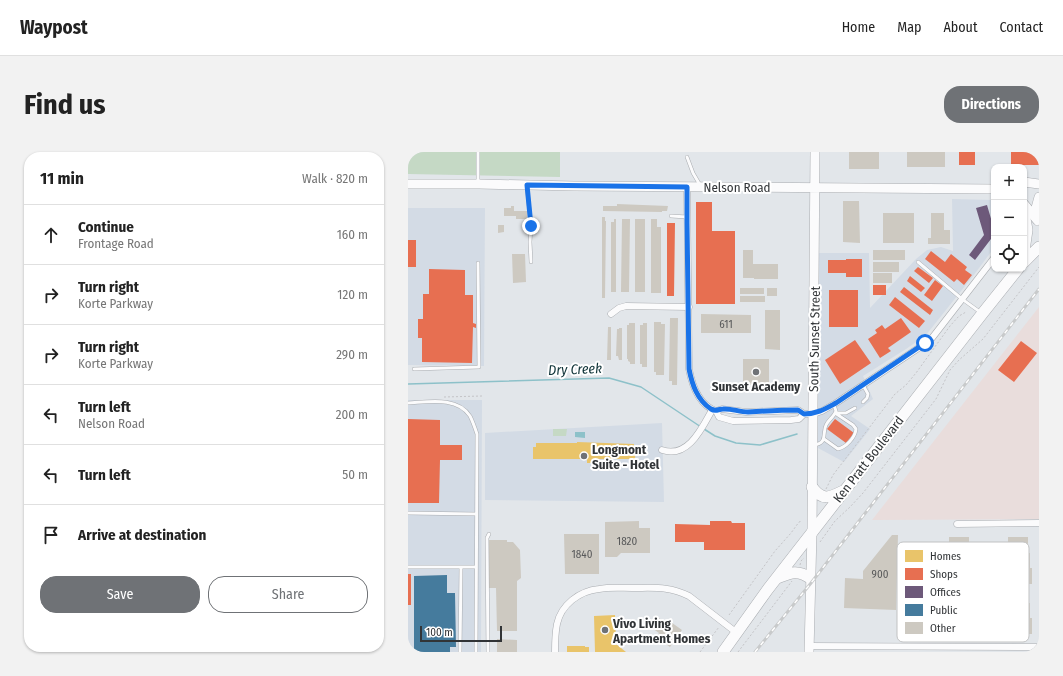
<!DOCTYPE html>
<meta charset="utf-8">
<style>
body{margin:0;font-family:"Fira Sans Condensed",sans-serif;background:#f2f2f2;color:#222}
.controls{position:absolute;right:12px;top:12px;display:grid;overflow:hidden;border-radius:8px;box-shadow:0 1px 3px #0004}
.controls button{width:36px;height:36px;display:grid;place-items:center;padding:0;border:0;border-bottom:1px solid #e0e0e0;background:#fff;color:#222;font:20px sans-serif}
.scale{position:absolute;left:12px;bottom:10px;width:82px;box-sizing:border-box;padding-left:4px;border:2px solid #313437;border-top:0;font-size:11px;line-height:14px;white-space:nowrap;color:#313437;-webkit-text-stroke:3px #fff;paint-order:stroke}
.stop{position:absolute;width:12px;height:12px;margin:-9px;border:3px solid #1a73e8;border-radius:50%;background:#fff}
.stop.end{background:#1a73e8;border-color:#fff;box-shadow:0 1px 4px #0008}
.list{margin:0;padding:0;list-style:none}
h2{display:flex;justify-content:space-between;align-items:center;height:52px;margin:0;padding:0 16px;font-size:17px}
h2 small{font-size:13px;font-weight:400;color:#767676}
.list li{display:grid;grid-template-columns:26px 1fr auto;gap:12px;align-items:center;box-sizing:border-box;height:60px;padding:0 16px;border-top:1px solid #e0e0e0}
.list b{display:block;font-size:15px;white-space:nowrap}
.list p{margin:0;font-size:13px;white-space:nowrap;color:#767676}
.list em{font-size:13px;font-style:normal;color:#767676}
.actions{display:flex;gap:8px;padding:12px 16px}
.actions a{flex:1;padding:9px 0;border:1px solid #6f7276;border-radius:16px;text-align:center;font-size:14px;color:#6f7276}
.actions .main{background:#6f7276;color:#fff}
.icon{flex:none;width:22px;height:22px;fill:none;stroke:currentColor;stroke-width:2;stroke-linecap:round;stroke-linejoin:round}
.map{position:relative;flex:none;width:631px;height:500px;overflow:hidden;border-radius:16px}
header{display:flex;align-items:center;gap:24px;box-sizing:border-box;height:56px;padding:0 20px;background:#fff;border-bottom:1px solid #e0e0e0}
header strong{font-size:19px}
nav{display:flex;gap:22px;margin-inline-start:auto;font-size:14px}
.intro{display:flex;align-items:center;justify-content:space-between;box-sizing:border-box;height:96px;padding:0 24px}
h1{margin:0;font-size:28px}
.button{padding:10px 18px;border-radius:16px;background:#6f7276;color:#fff;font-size:14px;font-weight:700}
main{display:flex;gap:24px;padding:0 24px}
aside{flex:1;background:#fff;border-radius:16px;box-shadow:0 1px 3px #0004}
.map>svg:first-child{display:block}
</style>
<header>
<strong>Waypost</strong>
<nav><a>Home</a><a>Map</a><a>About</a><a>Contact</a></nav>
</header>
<div class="intro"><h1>Find us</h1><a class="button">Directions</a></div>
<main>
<aside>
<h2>11 min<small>Walk · 820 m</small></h2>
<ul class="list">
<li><svg class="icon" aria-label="ahead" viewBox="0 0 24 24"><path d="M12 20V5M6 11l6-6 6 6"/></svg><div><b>Continue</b><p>Frontage Road</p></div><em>160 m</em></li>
<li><svg class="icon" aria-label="right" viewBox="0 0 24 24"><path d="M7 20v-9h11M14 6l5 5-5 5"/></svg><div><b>Turn right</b><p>Korte Parkway</p></div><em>120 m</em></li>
<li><svg class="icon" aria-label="right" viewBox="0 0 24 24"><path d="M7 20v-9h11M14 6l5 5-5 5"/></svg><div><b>Turn right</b><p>Korte Parkway</p></div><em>290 m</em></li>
<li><svg class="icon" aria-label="left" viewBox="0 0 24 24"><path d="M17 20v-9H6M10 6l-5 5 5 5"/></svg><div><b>Turn left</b><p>Nelson Road</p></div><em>200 m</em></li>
<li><svg class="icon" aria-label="left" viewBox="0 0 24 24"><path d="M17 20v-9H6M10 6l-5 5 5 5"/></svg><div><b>Turn left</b></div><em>50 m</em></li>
<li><svg class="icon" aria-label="arrive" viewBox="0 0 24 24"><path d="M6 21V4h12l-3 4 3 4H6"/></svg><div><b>Arrive at destination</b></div></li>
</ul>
<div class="actions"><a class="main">Save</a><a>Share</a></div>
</aside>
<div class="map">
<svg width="631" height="500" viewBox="0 0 631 500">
<rect width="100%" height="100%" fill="#e2e6ea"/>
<path fill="#d3dbe5" d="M544,47l42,1v48l-21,28 -47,59 -20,14 -43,27 10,23 -22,17 19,13 -26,33 -26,-14v-195h51l1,55 46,-49 11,-9 14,-3 12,4z
M0,56h77l-1,158 -76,-1z
M0,248h74l-1,252h-73z
M254,271l2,79 -179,-2v-67z"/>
<path fill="#e9dddc" d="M631,155v212l-167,1z"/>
<path fill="#c5d9c5" d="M0,0h152v25l-152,-3z
M145,277h14l-1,7h-13z"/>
<path fill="#8dc1c9" d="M167,280h10v6l-10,-1z"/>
<path fill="#e9c46a" d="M169,290l57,2v3h2l-1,12h-43v4h-5v-4h-54v-12h3v-4h41z
M207,463l1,29 10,8h-31l-1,-36z
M159,494h18v1h4v5h-22z"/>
<path fill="#e76f51" d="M551,0h16v13h-16z
M603,0h28v13h-28z
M288,50h16v29h23v73h-39z
M259,71h8l-1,73h-7z
M0,88h8v27h-8z
M523,99l14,11 6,-8 16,13 -2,3 7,5 -8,10 -7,-6 -3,3 -29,-23z
M438,107h16v18h-16v-4h-18v-13h18z
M510,115l15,11 -4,5 -15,-12z
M21,117l36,1v25h8v28l3,1v4l-3,-1 -1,36 -50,-1v-24h-4v-19h5v-25h6z
M502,124l15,12 -4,4 -14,-11z
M527,128l8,6 -11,15 -8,-6z
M465,133h13v10h-13z
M496,135l29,23 -3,5 -30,-23z
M421,138h29v37h-29z
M487,145l30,24 -6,7 -30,-23z
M493,166l10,14 -23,16 3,3 -11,7 -12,-19 9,-6 -2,-3 7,-5 3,4z
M447,188l16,23 -31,21 -15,-24z
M613,189l16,12 -23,29 -16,-12z
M0,267l32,1v25h22v15h-22l-1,43h-31z
M427,267l19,14 -8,10 -19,-14z
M302,369h21l1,2h13v27h-41v-8h-29v-18l35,1z
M0,422h3v31h-3z"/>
<path fill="#6d597a" d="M579,53l7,24v6l-19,25 -6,-5 15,-20 -8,-27z"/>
<path fill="#457b9d" d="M39,423v18h8l1,54h-6v5h-36v-76z"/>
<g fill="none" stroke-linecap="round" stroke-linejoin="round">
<path stroke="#8dc1c9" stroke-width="1.5" d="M0,232l201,-6 32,9 60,40
M296,277l11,7 21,7 24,2 37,-11"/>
</g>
<path fill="#cdc9c1" d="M441,0h30v17h-30z
M499,0h38v15h-38z
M435,49h16l1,42 -17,-1z
M209,52l51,2 -1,5h-5v1l-59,-1v-5h14z
M103,54h3v5h13v8h-11v-3h-12v-8h7z
M475,61h31v30h-31z
M523,61h13v17h6v14h-22v-6h3z
M194,65h3v4h1l-1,77h-3z
M206,67h2v73h-5v-70h3z
M214,67h8l-1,73h-8z
M227,67h10v73h-10z
M243,67h6v8h4v66h-10z
M90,73h6v7l-6,1z
M335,98h10v14h25v15h-24v-1h-11z
M465,98h32v10h-32z
M104,102h13l1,28 -13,1z
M465,110h26v10h-26z
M465,121h19v10h-19z
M332,136h24v6h-24z
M359,136h10v8h-10z
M332,144h25v6h-25z
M357,158h15v40l-15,-1z
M293,162l50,1v18h-50z
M262,166h8l-1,67h-5v-4h-3z
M246,170h7v2h4l-1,51h-8v-3h-2z
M221,171h6v41h-5v-2l-2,-1v-2h-1v-34h2z
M235,171h4v44h-5v-3h-2v-39h3z
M200,175h3v33h-4z
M211,176h3v32h-3l-1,-4h-2l1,-27h2z
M335,207h26v26h-26z
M231,369v7h11v25h-29l-4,4h-12v-35z
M156,382h35v40h-34z
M484,383h6l-2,75 -52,-2 1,-30 18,1v-8z
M541,385h20v16h-3v15h-2v15h-21l1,-16h2v-15l3,1z
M600,385h20v16h2v15h2v16h-20v-16h-2v-15h-2z
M81,388h18v2h6l7,8 1,28 -4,3v50h-20l-1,-43h-7z
M599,436h21l-1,15h3v15h2v16h-20v-15h-2v-16h-3z
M248,464l10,7 2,-3 14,10 -12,17 -14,-10 3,-4 -10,-7 1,-1 -1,-1 3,-5 2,1z
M89,487l20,1v12h-20z"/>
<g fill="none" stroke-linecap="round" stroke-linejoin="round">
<g stroke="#a9acb0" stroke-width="4">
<path id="lane" d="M70,0v30
M279,5l6,16 7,12
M119,35l4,39 -1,16 1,20
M263,64l16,1
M510,110l44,37 18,13
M6,217l65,-2 -1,-104
M455,250l4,-4 1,-4 -5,-9
M0,251c20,-1 49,-7 62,13 3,6 5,12 7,18l-1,218
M429,261h9l9,-5
M416,287l14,10c8,-2 17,-11 18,-20l-3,-4 -18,-12
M406,293c14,-2 8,-11 12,-20 2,-5 8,-8 10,-14l-2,-6
M0,361l68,1
M0,415h68
M52,500l1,-85
M80,500l-1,-114 2,-4"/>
</g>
<g stroke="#a9acb0" stroke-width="7">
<path id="street" d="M279,35l2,182c3,16 10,36 27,42l3,6 14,4 58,-1 8,-1 5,-5h9l9,-3 14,-8 87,-58 9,-7 62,-80
M203,162l8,-6 7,-2 63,1
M308,259l6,-2 24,3 52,-2 6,4
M254,298c26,9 40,-22 50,-40
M549,372l82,-1
M401,494l230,1
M147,500c0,-9 0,-18 2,-28 4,-19 22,-33 42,-35 11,-2 22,-1 33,-1 23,0 37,-2 57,8l48,37"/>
</g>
<g stroke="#a9acb0" stroke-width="10">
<path id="secondary" d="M616,30l15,2
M0,32h71l95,2 420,3
M616,52l13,16
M630,69l-2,-13 3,-11
M401,500l3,-120 3,-380"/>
</g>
<g stroke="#a9acb0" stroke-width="12">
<path id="highway" d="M616,61l3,17 -3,21
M616,110l15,-15
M404,335c10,14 17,11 31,4
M369,426c13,-5 20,-9 33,0
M315,500l45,-63 28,-36 186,-239 36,-45"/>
</g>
<path stroke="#c4c4c7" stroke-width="1" stroke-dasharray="2 2" stroke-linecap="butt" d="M36,245l38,-1
M418,337l7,-14 62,-81 11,-9 10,-12 34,-47 9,-10 7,-4
M412,390l15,-21 15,-14 13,-14 73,-94 14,-29 9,-10 24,-21 56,-72
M392,413l1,-4 3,-3
M321,463l46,-64 16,-18 8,-11 3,-1
M292,500l19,-25
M330,500l54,-71"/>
<use href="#lane" stroke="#fbfbfc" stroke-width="3"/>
<use href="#street" stroke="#fbfbfc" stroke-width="6"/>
<use href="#secondary" stroke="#fbfbfc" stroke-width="9"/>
<use href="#highway" stroke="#fbfbfc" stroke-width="11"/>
<g stroke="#c8cacb" stroke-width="3">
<path id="rail" d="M347,500l56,-69 228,-294"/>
</g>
<use href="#rail" stroke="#fff" stroke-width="1.5" stroke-dasharray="4.5" stroke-linecap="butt"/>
</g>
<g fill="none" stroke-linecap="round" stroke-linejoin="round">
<path stroke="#1a73e8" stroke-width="5" d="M123,74l-4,-41 160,2v36l2,146c3,15 8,31 22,40 5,3 7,0 12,0 8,-1 16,3 25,3 16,-1 33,-2 50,-2l6,4c13,0 21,-5 32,-11l89,-60"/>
</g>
<g fill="#6f7276" stroke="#fff" stroke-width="1.5">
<circle cx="348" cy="220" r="4"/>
<circle cx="176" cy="304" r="4"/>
<circle cx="197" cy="478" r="4"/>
</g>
<g text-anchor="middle" stroke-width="4" stroke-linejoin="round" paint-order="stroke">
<g font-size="11" fill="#58595a">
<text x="318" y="176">611</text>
<text x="219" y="393">1820</text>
<text x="174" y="406">1840</text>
<text x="472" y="426">900</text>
</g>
<g font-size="13" fill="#313437" stroke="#fff">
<text x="329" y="40">Nelson Road</text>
<text transform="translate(406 187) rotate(-89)" y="5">South Sunset Street</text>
<text transform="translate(460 307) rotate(-52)" y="5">Ken Pratt Boulevard</text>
</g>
<g font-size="13" font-weight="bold" fill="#313437" stroke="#fff" text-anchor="start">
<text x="348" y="239" text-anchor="middle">Sunset Academy</text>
<text x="184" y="302">Longmont<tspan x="184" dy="15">Suite - Hotel</tspan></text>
<text x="205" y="476">Vivo Living<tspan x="205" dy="15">Apartment Homes</tspan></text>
</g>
<g font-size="14" font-style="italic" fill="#103439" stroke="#fff">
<text transform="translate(167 217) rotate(-2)" y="5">Dry Creek</text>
</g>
</g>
<rect x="489" y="390" width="132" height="100" rx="6" fill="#fff" stroke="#c1c2c3" stroke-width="1"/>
<rect x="497" y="398" width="18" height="12" fill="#e9c46a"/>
<rect x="497" y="416" width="18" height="12" fill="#e76f51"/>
<rect x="497" y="434" width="18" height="12" fill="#6d597a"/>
<rect x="497" y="452" width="18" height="12" fill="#457b9d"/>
<rect x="497" y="470" width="18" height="12" fill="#cdc9c1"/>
<g font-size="11" fill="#313437">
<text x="522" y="408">Homes</text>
<text x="522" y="426">Shops</text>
<text x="522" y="444">Offices</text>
<text x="522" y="462">Public</text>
<text x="522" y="480">Other</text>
</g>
</svg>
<div class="controls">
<button>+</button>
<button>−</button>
<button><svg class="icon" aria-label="locate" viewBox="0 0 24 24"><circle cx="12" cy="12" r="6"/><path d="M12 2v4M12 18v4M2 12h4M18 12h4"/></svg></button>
</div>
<div class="scale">100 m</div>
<div class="stop" style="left:517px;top:191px"></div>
<div class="stop end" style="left:123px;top:74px"></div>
</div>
</main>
